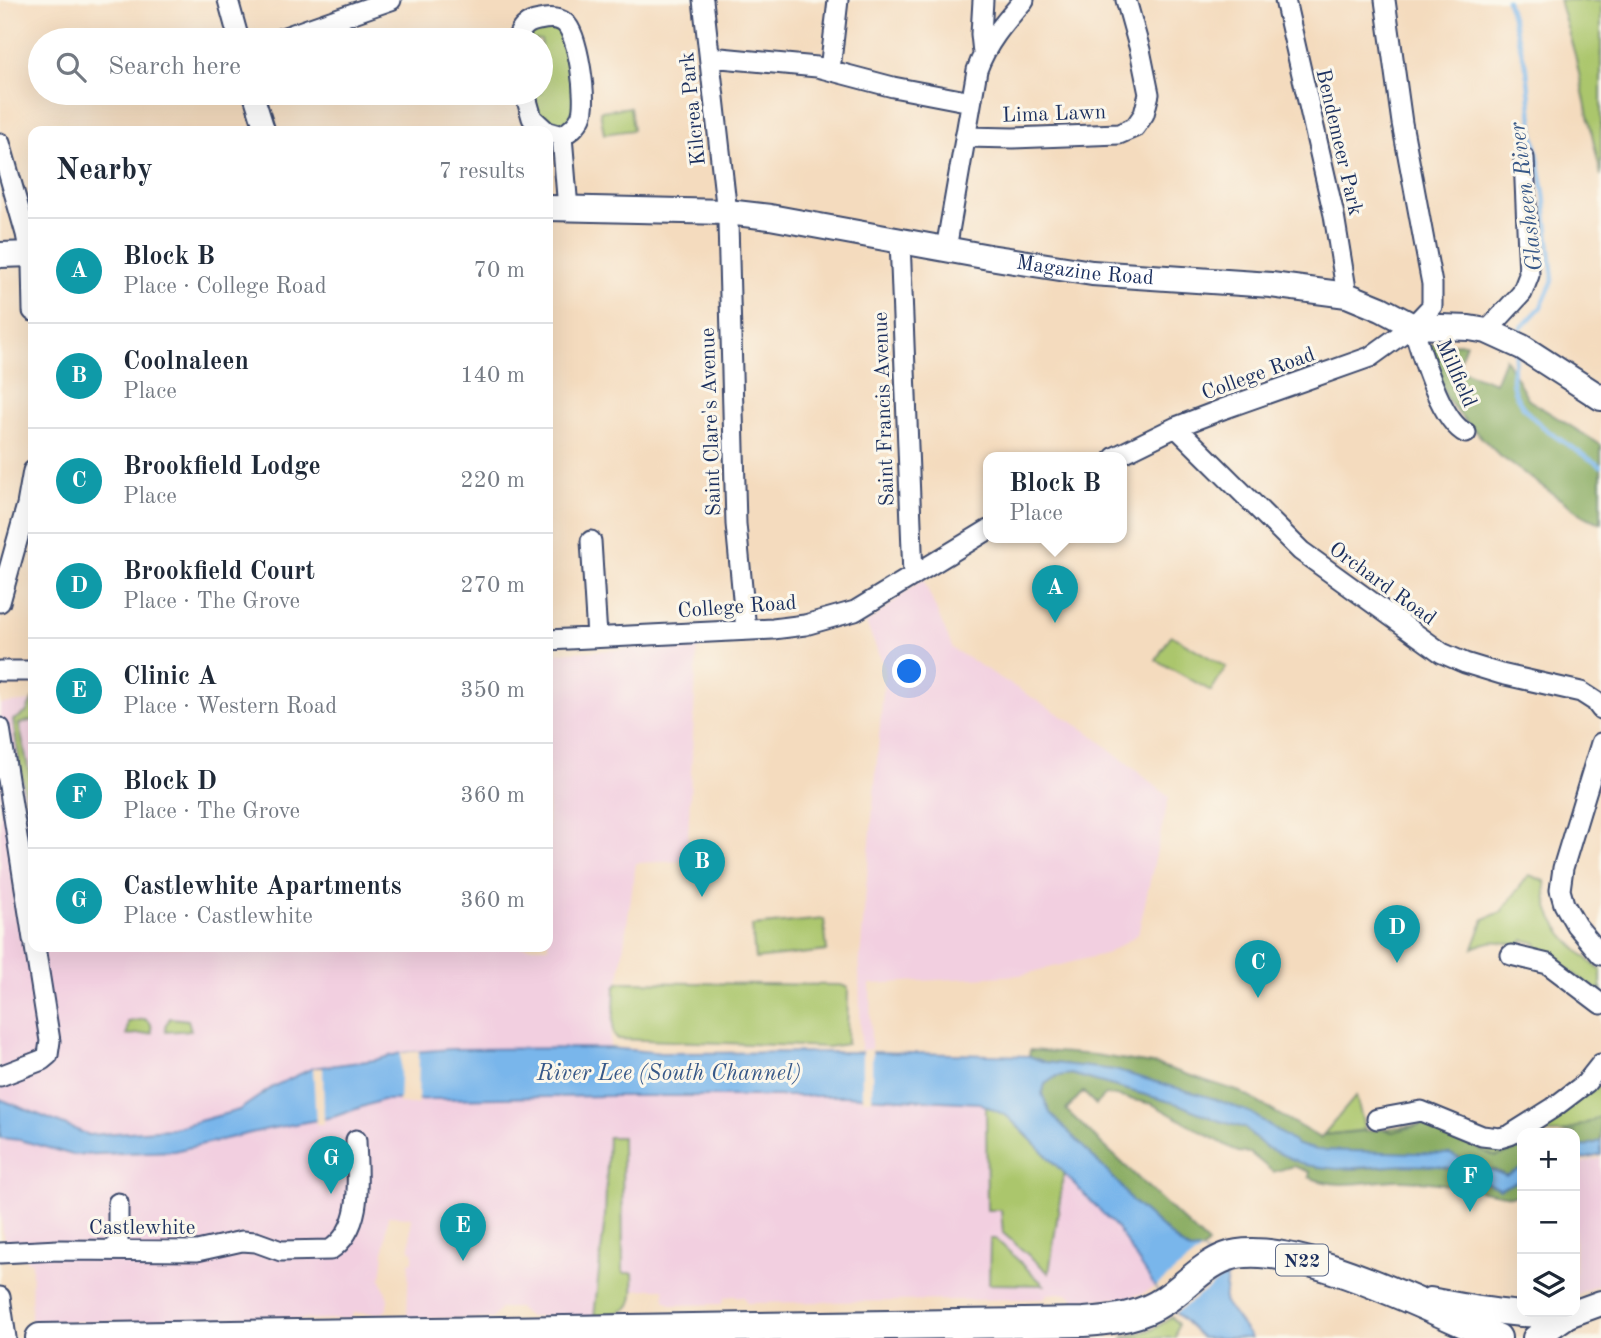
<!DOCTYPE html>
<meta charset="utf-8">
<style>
body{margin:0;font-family:"Old Standard TT",serif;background:#f2f2f3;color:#1f2937}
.controls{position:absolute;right:21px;bottom:21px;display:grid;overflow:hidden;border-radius:14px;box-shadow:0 7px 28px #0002}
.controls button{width:63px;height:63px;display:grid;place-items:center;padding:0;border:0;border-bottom:2px solid #e0e1e3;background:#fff;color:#1f2937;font:35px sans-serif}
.you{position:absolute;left:910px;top:672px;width:24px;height:24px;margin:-18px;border:5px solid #fff;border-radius:50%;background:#1a73e8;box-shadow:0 0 0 10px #1a73e833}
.badge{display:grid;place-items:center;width:46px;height:46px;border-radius:50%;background:#b5179e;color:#fff;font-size:23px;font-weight:700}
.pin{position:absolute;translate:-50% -58px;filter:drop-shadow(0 2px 4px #0008)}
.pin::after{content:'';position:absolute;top:37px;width:24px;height:21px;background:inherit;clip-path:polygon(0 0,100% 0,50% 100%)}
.popup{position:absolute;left:983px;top:452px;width:144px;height:91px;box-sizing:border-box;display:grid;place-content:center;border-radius:14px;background:#fff;filter:drop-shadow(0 2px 5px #0005);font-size:23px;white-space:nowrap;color:#747a83}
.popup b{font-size:26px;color:#1f2937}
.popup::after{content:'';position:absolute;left:50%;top:100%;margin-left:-14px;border:14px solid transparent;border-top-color:#fff}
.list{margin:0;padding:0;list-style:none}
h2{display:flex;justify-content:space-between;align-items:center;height:91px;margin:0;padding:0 28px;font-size:30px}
h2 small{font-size:23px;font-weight:400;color:#747a83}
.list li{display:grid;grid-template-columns:46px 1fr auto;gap:21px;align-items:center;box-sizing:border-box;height:105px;padding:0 28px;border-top:2px solid #e0e1e3}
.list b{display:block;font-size:26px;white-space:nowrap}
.list p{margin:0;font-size:23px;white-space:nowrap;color:#747a83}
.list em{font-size:23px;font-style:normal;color:#747a83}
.icon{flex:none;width:38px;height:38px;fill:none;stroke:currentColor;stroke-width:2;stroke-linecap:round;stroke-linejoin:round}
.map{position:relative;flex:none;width:1601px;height:1338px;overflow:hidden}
.search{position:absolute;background:#fff;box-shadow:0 7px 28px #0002;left:28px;top:28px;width:525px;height:77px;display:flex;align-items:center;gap:18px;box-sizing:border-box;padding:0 24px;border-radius:38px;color:#747a83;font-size:26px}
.panel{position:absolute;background:#fff;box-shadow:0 7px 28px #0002;left:28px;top:126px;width:525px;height:826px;border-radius:14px}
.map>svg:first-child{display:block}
</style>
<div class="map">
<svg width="1601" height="1338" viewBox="0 0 1601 1338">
<rect width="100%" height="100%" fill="#fbf7ec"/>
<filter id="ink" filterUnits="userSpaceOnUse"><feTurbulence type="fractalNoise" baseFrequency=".0143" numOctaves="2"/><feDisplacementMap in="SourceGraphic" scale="14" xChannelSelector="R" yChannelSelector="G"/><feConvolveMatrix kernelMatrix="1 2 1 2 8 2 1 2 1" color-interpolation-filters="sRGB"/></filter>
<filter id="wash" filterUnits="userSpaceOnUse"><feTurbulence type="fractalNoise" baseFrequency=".00686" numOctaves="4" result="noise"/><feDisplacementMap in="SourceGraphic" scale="28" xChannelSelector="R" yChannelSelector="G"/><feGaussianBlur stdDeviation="1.57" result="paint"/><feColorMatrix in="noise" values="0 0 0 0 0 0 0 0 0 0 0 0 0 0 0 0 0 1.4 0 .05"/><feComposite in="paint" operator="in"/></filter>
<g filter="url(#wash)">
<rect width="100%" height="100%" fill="#f4dbbe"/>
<path fill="#f2cfe0" d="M923,579l30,70 134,82 82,66 -31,137 -30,19 -87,22 -151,9 2,112 108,7 27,13 110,112 38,59 -11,6 -16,5 -53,2 -5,-5 -10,-2 -13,1 -3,5 -297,4 -3,-6 -10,-1 -9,1 -3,7 -50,1 -7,-5 -1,-11h-16l-14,1 -1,8 -3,9 -5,4 -31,6h-65l-11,-9h-17l-9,11 -85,-1 2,-56h4v-11h-3l1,-34 -23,-1 -7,63 7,20 -1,10 -4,4h-30l-2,6 -290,3v16h-33l3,-17 1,-59 -5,-1v-19l-23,-1 -4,-29v-508l33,-3v246h515v-294l149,-7 -10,215 -51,2 -26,177 -1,56h253l-3,-126 26,-302 -19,-44z
M1601,1158v126l-26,11v-127l9,-6z"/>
<path fill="#abc66c" stroke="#637a65" stroke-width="2" d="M1559,0h42v176l-26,-121z
M554,25l12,12 13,64 -16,28 -17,-2 -17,-34h12v-53h-17l7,-10z
M630,107l3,23 -29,4 -4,-23z
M1171,635l55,32 -15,24 -55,-31z
M33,698v22l-14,4 14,67v60l-20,-131 13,-7z
M1529,875l16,6c1,9 1,20 4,29 9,25 33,44 52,61v22l-49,-35 -13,-6 -3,-9 -12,-3 -4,5c-23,-2 -24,-8 -47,3l11,-29 17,-7z
M824,919l3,32 -72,8 -3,-33z
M624,982l217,3 7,3 -1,56 -19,3 -211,-8 -4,-5 2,-46 3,-5z
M170,1018l18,2 3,10 -25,2 -1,-6z
M145,1019l6,5 1,9 -25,2 1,-13z
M1601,1085v32l-5,3 -34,13h-36z
M1356,1096l9,34 -42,5z
M986,1106l21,10 57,57 -15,100 -46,-40 -2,-23h-14z
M1424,1124l-32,8 -8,-3 40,-5 71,26 27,-14v12l-26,9z
M608,1137h14l1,136h10c2,39 -2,38 -39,44l11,-101z
M990,1239h6l48,46 -55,-1z
M1172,1317l6,7 -3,14h-53l32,-9z"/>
<path fill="#88ab60" stroke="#526d5f" stroke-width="2" d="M1466,343l-9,26 38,14 10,-25 24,42 72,45v78l-17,-7 -84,-60 -35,-35 -19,-23 -17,-54z
M1030,1050l65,5 63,10 82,27 80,46 3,-3 61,-6 8,3 32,-8 72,33 26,-9v20l-16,8 -11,-6 -94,-17 -84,-3 -19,-5 -83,-46 -101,-29 -70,-8 -15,-6z
M1071,1074l107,30 39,16 28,8 20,19 52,20 39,2 48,-4 35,1 44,14 17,9 22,-10v8l-4,8 -7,1c-35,-5 -80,-17 -115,-16 -30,1 -58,10 -87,-3l1,-5 -17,-6 -20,6 -23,-19 -12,-1 -86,-48 -46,-10 -10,11 -13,-13 -17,18 142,134 -6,6 -12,1 -9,-6 -51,-46 -10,-14 -70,-72 -8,-19 3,-10 12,-8z
M1601,1117v24l-26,8v-16h-13z"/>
<path fill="#79b6eb" stroke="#4a72a4" stroke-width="2" d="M610,1048l52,5 210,-1 157,4 15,6 70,8 101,29 36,14 47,32 19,5 133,4 56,22 16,-8v11l-22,10 -45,-20 -18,-3 -33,-1 -67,4 -32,-4 -40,-18 -20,-19 -28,-8 -39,-16 -107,-30 -14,2 -12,8 -3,10 8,19 70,72 10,14 51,46 9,6 12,-1 25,25 -3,26 27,37h-49l-27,-26 -20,-25 -38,-59 -90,-93 -20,-19 -27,-13 -136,-7h-235l-227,4 -49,17 -65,12 -94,22 -101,4 -53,-15 -20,-2v-39l89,36 81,-6 69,-19 35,-24 39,-18 62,-8 26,-7 50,-4z
M1601,1141v14l-26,6v-12z"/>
<path fill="#f4dbbe" d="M872,1049v51h-10v-50z
M419,1051l-1,53h-19l2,-51z
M313,1068h10l1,55 -2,1h-6z
M1202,1250l25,25 -51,38 -21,-26z"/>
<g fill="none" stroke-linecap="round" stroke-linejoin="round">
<path stroke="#79b6eb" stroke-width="4.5" d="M1507,0l20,70 6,60 11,63 9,87 -12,27 -20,21 -2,9
M1516,353c-1,8 -4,19 -4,27 1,36 63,69 89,86"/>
</g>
</g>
<g filter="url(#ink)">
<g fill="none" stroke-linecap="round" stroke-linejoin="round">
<g stroke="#3c496c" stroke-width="23">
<path id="minor" d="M228,0l11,40
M703,0l25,222 8,302 10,106
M983,0l-2,34 2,19
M1285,0l49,215 13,80
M276,40l115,-40
M517,40c3,-12 10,-18 22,-20 9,-2 19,-3 26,3 13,11 23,78 16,94 -4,9 -11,14 -19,19l-14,-4
M710,57l107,10 76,20 78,15
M830,70l8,-70
M253,93l12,38
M525,93l7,25 14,13
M562,136l6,73
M965,137l48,1 106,-4 16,-7 9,-13 5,-20 -9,-44 -14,-50
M0,143l26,91 6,31 1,46
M900,240l13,336
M946,249l31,-179c10,-28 28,-48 47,-70
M1413,326c8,27 28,96 53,107
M1487,331l35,-38 7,-18 -5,-117
M1176,427l125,124 141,102 23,10 36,11 80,18 14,9 6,8
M1115,457l61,-30 47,-18 147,-52 43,-31 19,-20v-22l-30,-161 -17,-123
M591,541l6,96
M0,602l27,-97 6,-34
M548,640l225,-11 32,-4 50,-14 133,-81
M0,671h33
M0,728l33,211
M1601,743l-38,125 -3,22 4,14 12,21 25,30
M1511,955l37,9 53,40
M0,1076l42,-16 6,-5 2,-14 -15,-94
M1377,1119l44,-8 61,25 18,2 10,-3 43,-27 33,-25 15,-19
M118,1203v47
M0,1253l58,-3 139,1 45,-10 14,1 25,9 49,-1c35,-23 27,-73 26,-110
M0,1297l6,41"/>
</g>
<g stroke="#3c496c" stroke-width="28">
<g id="major">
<path id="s1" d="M548,208l179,4 43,5 219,40 103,16 179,12 76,10 34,14 32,17 56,2 18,3 35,16 79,51"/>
<path d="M0,255l33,-1"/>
<path d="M1430,1300c46,9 91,17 138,15"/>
<path d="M1535,1338l33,-23 33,-12"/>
</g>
</g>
<g stroke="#3c496c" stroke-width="32">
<path id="highway" d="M40,1338l1044,-16c29,-2 56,-5 81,-22 20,-13 37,-34 61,-43 59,-23 211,55 271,81"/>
</g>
<use href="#minor" stroke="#fff" stroke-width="19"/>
<use href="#major" stroke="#fff" stroke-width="24"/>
<use href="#highway" stroke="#fff" stroke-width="28"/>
</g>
</g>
<g text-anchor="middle" stroke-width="6" stroke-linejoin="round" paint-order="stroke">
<rect fill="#fbf7ec" stroke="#5e6b89" stroke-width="2" x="1276" y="1244.5" width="52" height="31" rx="5"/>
<g font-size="19" font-weight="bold" fill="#1b2f5e">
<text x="1302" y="1267">N22</text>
</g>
<g font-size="21" fill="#1b2f5e" stroke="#fbf7ec">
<text transform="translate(692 109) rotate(-96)" y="7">Kilcrea Park</text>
<text transform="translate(1054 113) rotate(-2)" y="7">Lima Lawn</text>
<text transform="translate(1340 142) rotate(77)" y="7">Bendemeer Park</text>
<text dy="7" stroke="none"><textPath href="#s1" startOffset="542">Magazine Road</textPath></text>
<text transform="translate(1258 373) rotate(-20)" y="7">College Road</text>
<text transform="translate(1457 373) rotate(66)" y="7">Millfield</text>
<text transform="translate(883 409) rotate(-92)" y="7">Saint Francis Avenue</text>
<text transform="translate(710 422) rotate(-92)" y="7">Saint Clare's Avenue</text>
<text transform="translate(1383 583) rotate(36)" y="7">Orchard Road</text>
<text transform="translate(737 606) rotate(-4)" y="7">College Road</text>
<text x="142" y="1234">Castlewhite</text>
</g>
<g font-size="23" font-style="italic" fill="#375888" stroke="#fbf7ec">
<text transform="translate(1525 197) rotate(-97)" y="8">Glasheen River</text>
<text x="669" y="1080">River Lee (South Channel)</text>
</g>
</g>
</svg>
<div class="controls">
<button>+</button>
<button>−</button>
<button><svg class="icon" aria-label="layers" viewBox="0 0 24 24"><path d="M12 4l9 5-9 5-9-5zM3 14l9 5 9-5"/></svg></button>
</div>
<div class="you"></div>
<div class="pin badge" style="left:1055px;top:623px;background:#0f9aa8">A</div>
<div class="popup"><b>Block B</b>Place</div>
<div class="pin badge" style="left:702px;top:897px;background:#0f9aa8">B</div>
<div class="pin badge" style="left:1258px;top:998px;background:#0f9aa8">C</div>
<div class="pin badge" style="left:1397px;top:963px;background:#0f9aa8">D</div>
<div class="pin badge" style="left:463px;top:1261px;background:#0f9aa8">E</div>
<div class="pin badge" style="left:1470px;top:1212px;background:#0f9aa8">F</div>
<div class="pin badge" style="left:331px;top:1194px;background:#0f9aa8">G</div>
<div class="search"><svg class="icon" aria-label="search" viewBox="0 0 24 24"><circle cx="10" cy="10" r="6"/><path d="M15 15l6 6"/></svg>Search here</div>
<section class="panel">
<h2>Nearby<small>7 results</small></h2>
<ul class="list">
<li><span class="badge" style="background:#0f9aa8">A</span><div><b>Block B</b><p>Place · College Road</p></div><em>70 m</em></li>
<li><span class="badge" style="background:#0f9aa8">B</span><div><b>Coolnaleen</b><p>Place</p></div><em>140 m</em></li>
<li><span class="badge" style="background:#0f9aa8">C</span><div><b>Brookfield Lodge</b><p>Place</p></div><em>220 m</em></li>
<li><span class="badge" style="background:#0f9aa8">D</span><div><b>Brookfield Court</b><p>Place · The Grove</p></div><em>270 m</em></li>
<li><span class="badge" style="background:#0f9aa8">E</span><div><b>Clinic A</b><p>Place · Western Road</p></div><em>350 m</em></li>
<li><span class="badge" style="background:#0f9aa8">F</span><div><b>Block D</b><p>Place · The Grove</p></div><em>360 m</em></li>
<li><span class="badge" style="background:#0f9aa8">G</span><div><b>Castlewhite Apartments</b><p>Place · Castlewhite</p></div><em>360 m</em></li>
</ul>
</section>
</div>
